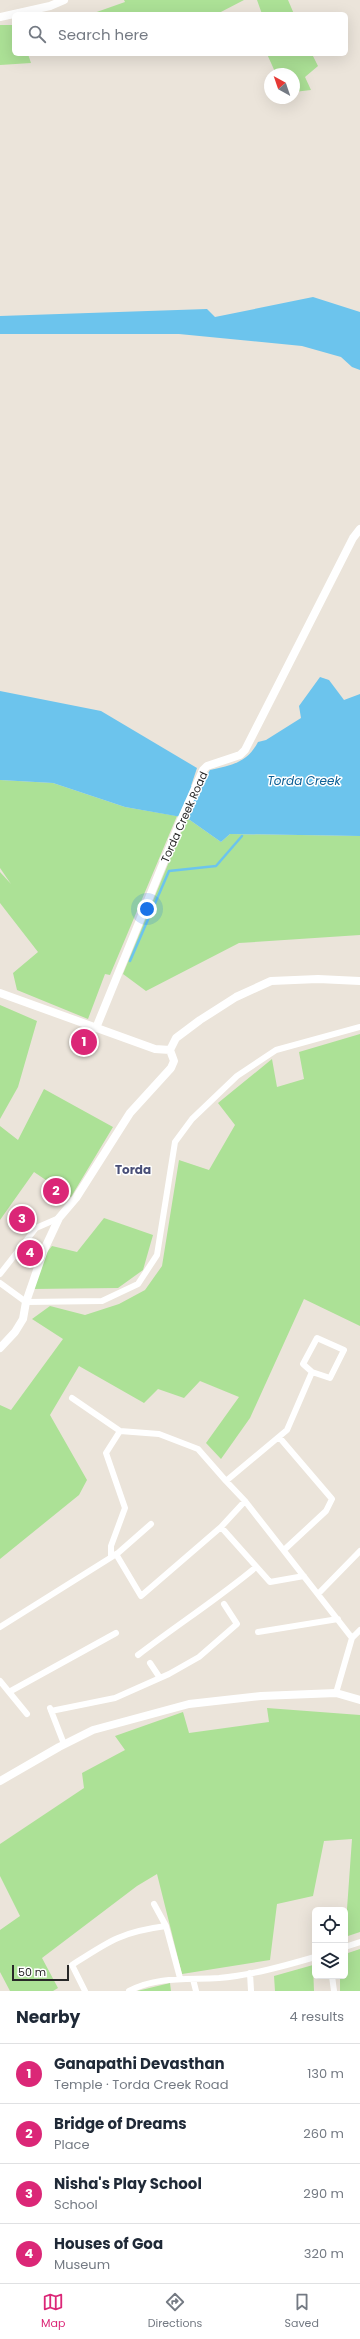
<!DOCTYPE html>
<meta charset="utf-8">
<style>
body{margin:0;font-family:Poppins,sans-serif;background:#f2f2f3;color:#1f2937}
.controls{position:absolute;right:12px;bottom:12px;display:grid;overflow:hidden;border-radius:6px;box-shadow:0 4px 16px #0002}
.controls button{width:36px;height:36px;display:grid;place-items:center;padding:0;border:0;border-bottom:1px solid #e0e1e3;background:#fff;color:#1f2937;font:20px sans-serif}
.compass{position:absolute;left:264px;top:68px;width:36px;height:36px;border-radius:50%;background:#fff;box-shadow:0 4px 16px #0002;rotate:320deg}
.scale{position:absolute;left:12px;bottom:10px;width:57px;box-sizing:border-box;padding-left:4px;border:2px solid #282828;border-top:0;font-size:11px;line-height:14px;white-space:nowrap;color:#282828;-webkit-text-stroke:3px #fff;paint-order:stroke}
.you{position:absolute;left:147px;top:909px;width:14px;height:14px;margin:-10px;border:3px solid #fff;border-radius:50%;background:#1a73e8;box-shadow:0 0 0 6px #1a73e833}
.badge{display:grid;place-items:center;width:26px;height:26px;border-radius:50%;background:#db2777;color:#fff;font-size:13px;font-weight:700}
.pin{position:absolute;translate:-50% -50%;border:2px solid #fff;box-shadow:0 1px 4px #0006}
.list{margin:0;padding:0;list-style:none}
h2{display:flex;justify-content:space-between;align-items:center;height:52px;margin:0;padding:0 16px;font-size:17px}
h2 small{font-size:13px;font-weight:400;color:#747a83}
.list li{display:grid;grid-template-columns:26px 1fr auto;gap:12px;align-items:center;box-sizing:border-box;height:60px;padding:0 16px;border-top:1px solid #e0e1e3}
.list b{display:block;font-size:15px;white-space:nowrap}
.list p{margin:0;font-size:13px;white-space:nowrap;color:#747a83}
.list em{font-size:13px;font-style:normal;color:#747a83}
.icon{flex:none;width:22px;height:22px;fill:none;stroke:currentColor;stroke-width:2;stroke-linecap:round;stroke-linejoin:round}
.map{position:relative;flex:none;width:360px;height:1991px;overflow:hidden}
.search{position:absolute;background:#fff;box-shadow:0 4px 16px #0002;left:12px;right:12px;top:12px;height:44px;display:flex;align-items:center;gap:10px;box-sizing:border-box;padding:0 14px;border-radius:6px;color:#747a83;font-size:15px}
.sheet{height:292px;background:#fff}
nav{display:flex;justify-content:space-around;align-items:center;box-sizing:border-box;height:56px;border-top:1px solid #e0e1e3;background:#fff;font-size:11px;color:#747a83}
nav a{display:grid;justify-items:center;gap:2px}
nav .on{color:#db2777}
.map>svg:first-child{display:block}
</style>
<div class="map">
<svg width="360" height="1991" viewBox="0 0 360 1991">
<rect width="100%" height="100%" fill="#ebe4da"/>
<path fill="#ace196" d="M124,0h120l-27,14h-126l34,-12z
M257,0h31l6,14h-32z
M0,25h14v29h14l3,9 -31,2z
M267,54h45l6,12 -13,11 6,13 -17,2v-18h-18z
M0,780l53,3 72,24 52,9 -67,159 -5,-1 -17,45 -71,-29 -4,-17 25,-21 -38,-49v-31l11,12 -11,-16z
M187,818l34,24 9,-8 130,2v99l-121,8 -93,48 -23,-17z
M0,1005l37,16 -19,66 -18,32z
M360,1034v292l-56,-27 -54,119 -29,41 -15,-16 33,-46 -39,-16 -16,17 -26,-9 -14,14 -65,-37 -29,49 37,65 -8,15 -79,64v-154l11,5 52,-71 -31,-20 18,-13 35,9 34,-11 26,-14 17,-24 17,-106 30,10 26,-45 -17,-22 54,-44 5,28 27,-8 -5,-27z
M44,1089l69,38 -42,70 -37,-25 -34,48v-94l18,14z
M104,1218l49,17 -10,35 -25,18 -87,1 16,-37 5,-6 25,6z
M267,1708l93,7v217l-15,5 7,-98 -28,2 -11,55 -36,8 -7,56 -88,14 -25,-100 -20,12 -95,72 16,30 -5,3h-43l-10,-19v-42l20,-14 -20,-40v-32l84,-56 -2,-15 43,-23 -10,-14 68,-24 6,21 80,-11z
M360,1949v42h-20v-15h5v-22z
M313,1965l1,26h-39l-1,-15z
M170,1983l1,8h-34z"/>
<path fill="#6cc4ed" d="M313,297l47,15v58l-8,-3 -11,-10 -39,-11 -123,-12h-179v-18l207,-7 8,8z
M320,677l9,3 15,20 16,-6v142l-130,-2 -9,8 -34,-24 -62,-11 -72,-24 -53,-3v-89l101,20 96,57 -6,18 8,3 11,-19c22,-5 37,-7 48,-28l8,-2 35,-22 -2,-12z"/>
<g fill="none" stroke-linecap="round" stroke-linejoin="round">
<path stroke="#6cc4ed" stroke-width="2.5" d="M130,961l39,-90 47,-5 26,-30"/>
<path stroke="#fff" stroke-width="6" d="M0,1274l36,-46 23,-10
M0,1283l26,19 76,-1 36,-17 19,-29 18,-113 17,-23 45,-43 39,-26 84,-23
M317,1338l27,12 -14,28 -18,-6 -9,-8z
M312,1372l-25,58 -61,51 19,20 107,137
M72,1398l48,33
M279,1437l53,62 -6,12 -42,39
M245,1501l-24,26 49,55 34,-6
M116,1554l25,42 80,-69
M111,1557v-11l14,-38 -19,-55 14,-22 39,3 39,15 28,32
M318,1594l42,-43
M0,1627l118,-74 33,-29
M258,1632l80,-13
M138,1655c39,-30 81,-57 118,-88
M150,1663l10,15
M0,1681l9,11 107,-59
M9,1692l18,22
M336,1693l16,-55 8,-8
M50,1708l14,36
M51,1711l64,-13 54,-24 30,-17 38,-33 -13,-20
M154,1904l12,22 14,52
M345,1947l15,-5
M250,1973l1,18
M332,1976l2,15
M193,1979l3,12
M85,1991l-13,-26c37,-24 49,-33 94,-39
M129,1991c29,-15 59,-11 90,-13 33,-3 65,-12 96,-21"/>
<path stroke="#fff" stroke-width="8" d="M0,17l50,-11 14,-6
M0,993l155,56 15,1
M96,1028l84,-206 23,-52 4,-4 33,-11 5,-5 108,-212 7,-9
M0,1348l15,-16 8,-13 3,-17 18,-52 15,-32 17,-20 54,-85 41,-45 3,-7 -4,-11 6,-12 24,-18 36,-23 35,-16 47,-2 42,2
M0,1781l59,-34 34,-17 96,-26 72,-8 75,-3 24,7"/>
</g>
<g text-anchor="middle" stroke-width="3" stroke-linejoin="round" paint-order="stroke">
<g font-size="11" fill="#282828" stroke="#fff">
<text transform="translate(184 817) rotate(-66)" y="4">Torda Creek Road</text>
</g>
<g font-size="12" font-style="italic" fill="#0e6096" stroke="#fff">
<text x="304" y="785">Torda Creek</text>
</g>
<g font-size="12" font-weight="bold" fill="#494f78" stroke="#fff">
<text x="133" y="1174">Torda</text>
</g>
</g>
</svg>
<div class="controls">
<button><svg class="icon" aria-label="locate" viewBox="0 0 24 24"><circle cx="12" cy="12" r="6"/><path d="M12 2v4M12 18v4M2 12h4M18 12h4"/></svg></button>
<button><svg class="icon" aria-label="layers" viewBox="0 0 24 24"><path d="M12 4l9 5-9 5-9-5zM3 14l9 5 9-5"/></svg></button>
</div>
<svg class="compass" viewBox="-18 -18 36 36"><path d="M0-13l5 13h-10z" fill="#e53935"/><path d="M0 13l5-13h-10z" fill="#747a83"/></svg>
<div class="scale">50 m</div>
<div class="you"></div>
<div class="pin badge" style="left:84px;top:1042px">1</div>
<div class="pin badge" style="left:56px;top:1191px">2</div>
<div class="pin badge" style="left:22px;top:1219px">3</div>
<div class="pin badge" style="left:30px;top:1253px">4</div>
<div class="search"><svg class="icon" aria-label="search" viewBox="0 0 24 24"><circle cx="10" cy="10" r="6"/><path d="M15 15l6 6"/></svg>Search here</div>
</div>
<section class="sheet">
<h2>Nearby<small>4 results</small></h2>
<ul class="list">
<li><span class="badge">1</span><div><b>Ganapathi Devasthan</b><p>Temple · Torda Creek Road</p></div><em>130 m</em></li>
<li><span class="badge">2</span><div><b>Bridge of Dreams</b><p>Place</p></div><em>260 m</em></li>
<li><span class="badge">3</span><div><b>Nisha's Play School</b><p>School</p></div><em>290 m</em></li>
<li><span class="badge">4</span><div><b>Houses of Goa</b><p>Museum</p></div><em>320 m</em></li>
</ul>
</section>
<nav>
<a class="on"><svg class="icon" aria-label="map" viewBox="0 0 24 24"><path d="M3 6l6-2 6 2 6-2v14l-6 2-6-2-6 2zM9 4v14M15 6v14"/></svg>Map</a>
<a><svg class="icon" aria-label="directions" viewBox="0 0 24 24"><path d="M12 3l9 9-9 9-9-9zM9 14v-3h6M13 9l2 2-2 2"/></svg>Directions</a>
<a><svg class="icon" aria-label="saved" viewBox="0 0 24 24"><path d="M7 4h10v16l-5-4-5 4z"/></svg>Saved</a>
</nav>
